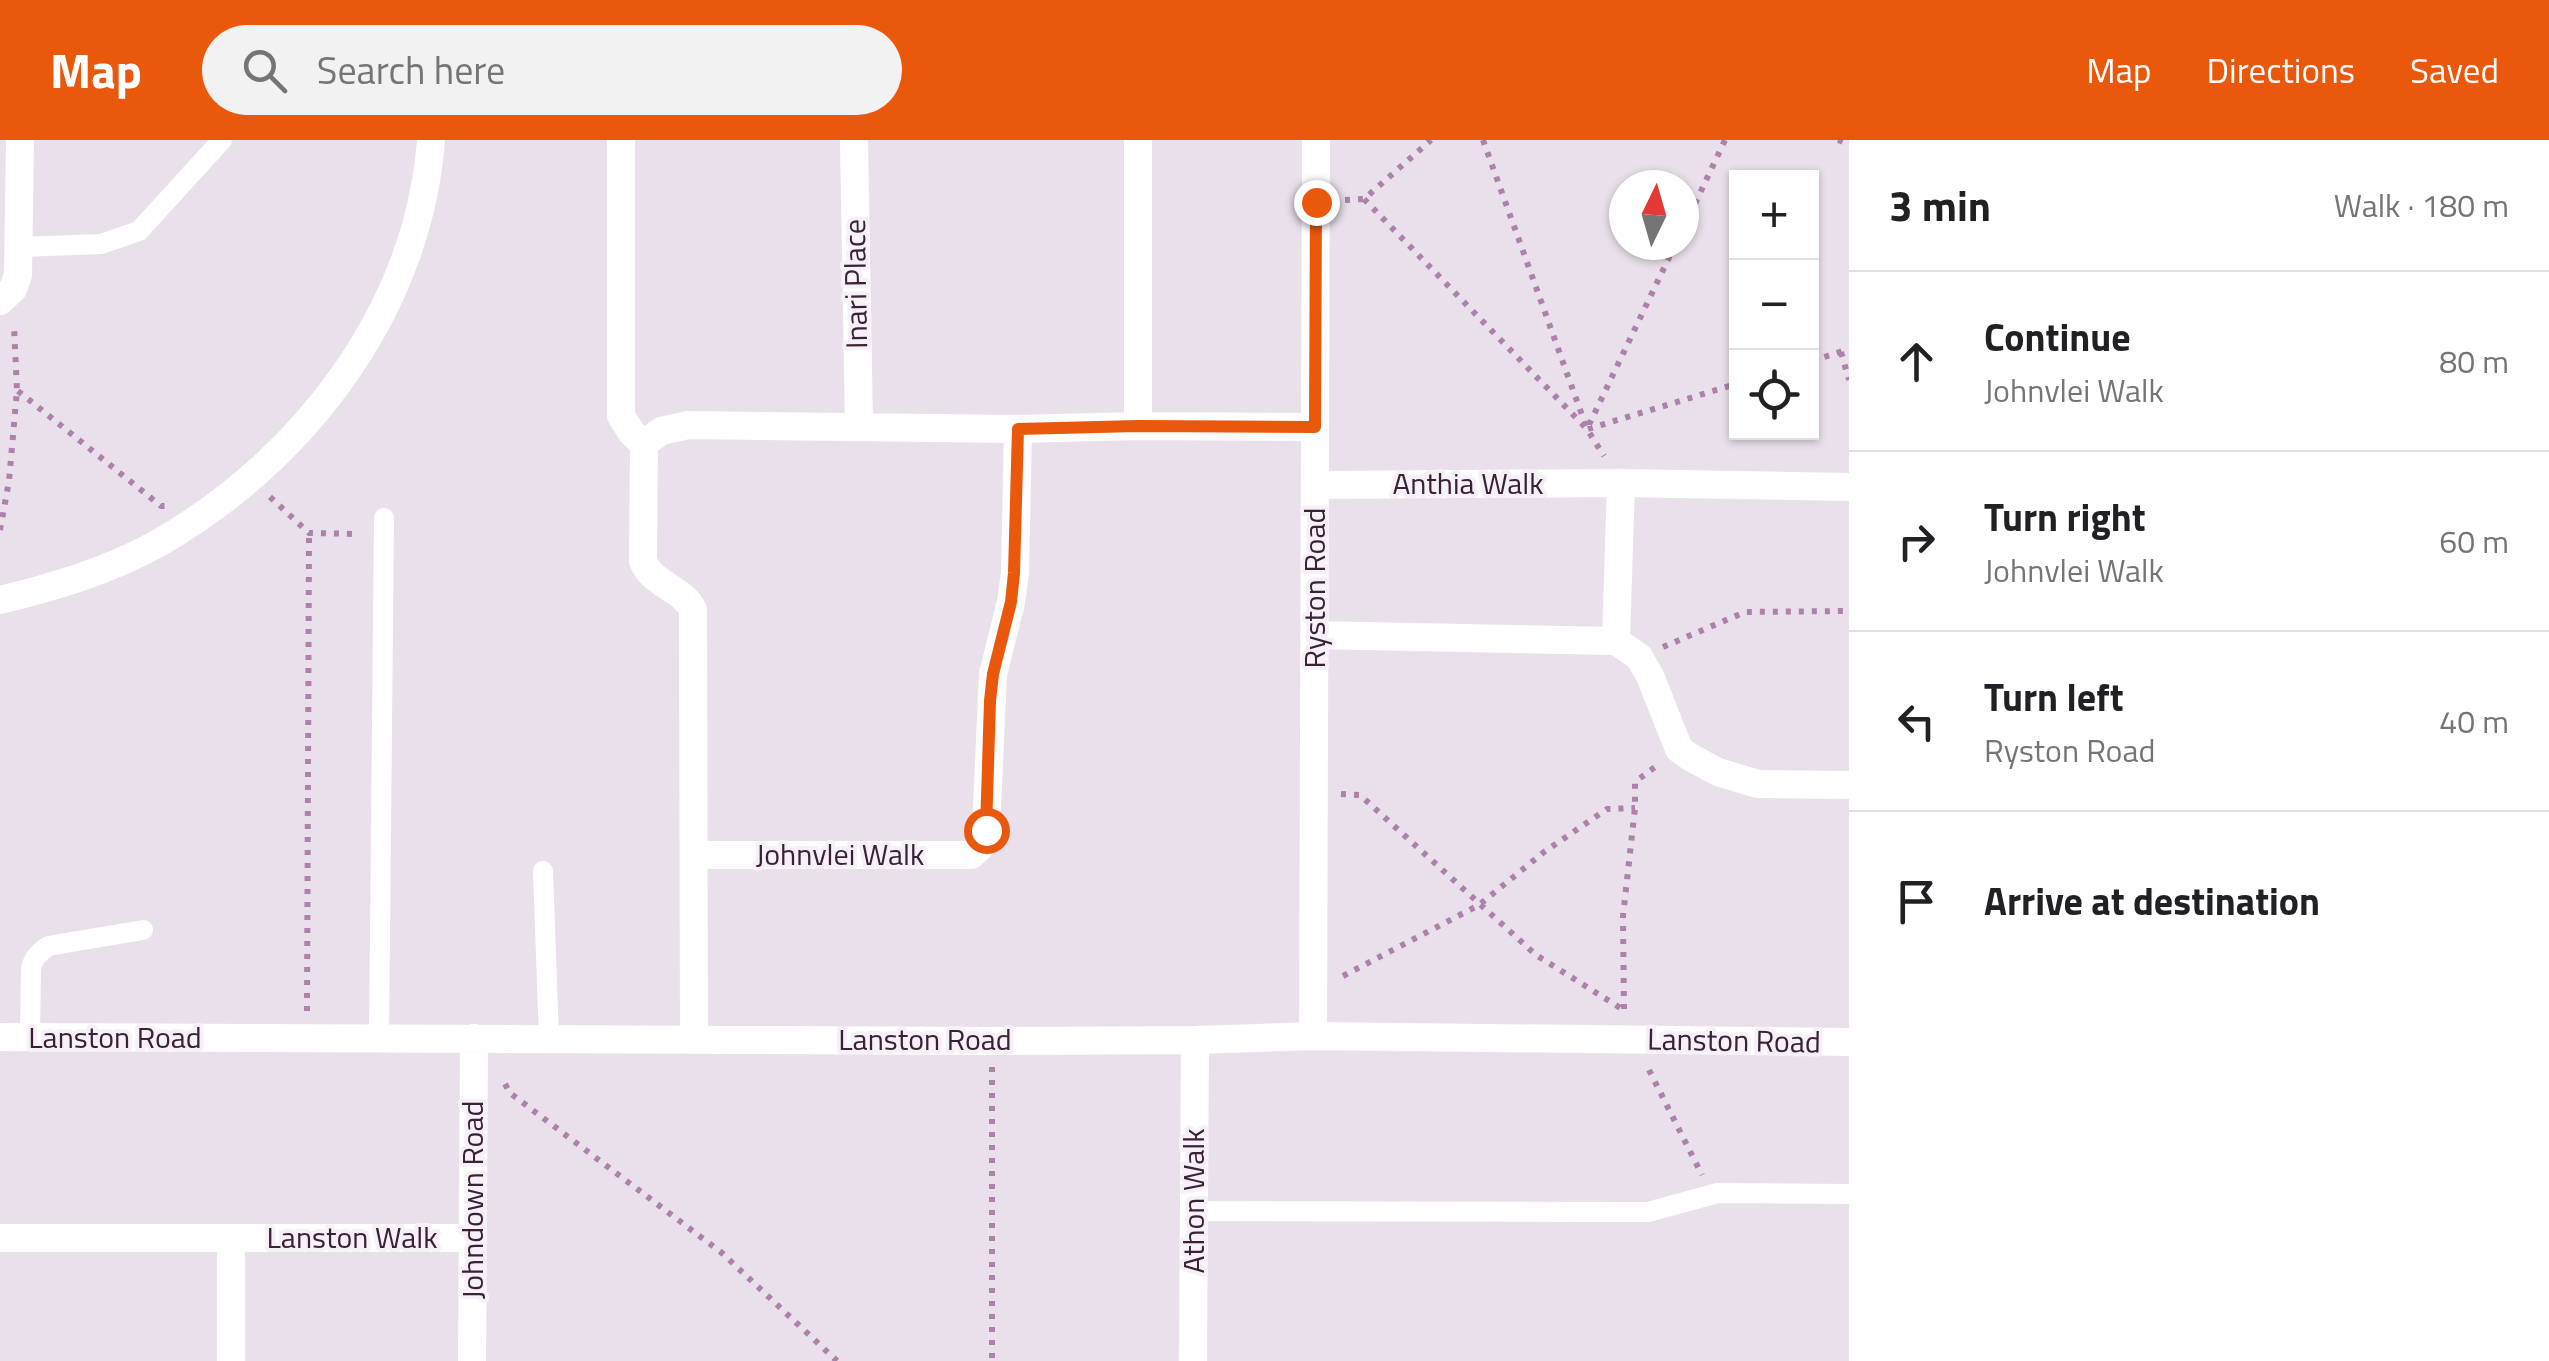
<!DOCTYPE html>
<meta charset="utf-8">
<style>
body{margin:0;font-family:"Titillium Web",sans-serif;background:#f2f2f2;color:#202124}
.controls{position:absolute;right:30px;top:30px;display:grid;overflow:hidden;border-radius:0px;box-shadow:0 2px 8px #0004}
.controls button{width:90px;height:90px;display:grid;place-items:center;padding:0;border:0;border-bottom:2px solid #e0e0e0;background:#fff;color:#202124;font:50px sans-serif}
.compass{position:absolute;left:1609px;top:30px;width:90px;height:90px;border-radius:50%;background:#fff;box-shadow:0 2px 8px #0004;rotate:5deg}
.stop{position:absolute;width:30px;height:30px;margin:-22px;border:8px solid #ea580c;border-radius:50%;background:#fff}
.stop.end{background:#ea580c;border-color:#fff;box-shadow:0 2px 10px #0008}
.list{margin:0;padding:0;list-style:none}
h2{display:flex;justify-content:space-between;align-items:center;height:130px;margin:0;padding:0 40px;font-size:42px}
h2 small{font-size:32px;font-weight:400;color:#757577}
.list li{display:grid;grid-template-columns:65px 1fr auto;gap:30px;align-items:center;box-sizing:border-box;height:180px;padding:0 40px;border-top:2px solid #e0e0e0}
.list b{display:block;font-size:38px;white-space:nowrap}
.list p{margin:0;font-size:32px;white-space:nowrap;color:#757577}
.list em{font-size:32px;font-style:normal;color:#757577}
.icon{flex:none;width:55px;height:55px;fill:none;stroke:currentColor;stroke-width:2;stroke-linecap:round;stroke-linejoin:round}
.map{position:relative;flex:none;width:1849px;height:1221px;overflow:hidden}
header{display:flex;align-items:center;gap:60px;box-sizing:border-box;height:140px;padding:0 50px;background:#ea580c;color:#fff}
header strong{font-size:48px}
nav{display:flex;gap:55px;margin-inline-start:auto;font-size:35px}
.search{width:700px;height:90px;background:#f2f2f2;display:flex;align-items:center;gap:25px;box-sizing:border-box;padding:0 35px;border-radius:55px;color:#757577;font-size:38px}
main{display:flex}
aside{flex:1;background:#fff}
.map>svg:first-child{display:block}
</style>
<header>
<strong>Map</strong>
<div class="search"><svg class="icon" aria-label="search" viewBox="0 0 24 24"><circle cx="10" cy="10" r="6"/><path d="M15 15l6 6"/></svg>Search here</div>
<nav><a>Map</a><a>Directions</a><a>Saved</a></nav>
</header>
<main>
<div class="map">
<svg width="1849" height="1221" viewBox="0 0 1849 1221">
<rect width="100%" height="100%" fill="#eae0eb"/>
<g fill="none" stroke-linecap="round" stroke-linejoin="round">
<path stroke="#ad81ab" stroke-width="6" stroke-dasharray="5 8" stroke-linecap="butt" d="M1483,0l104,289 17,27
M1838,0l11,4
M1364,59l223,230 88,-184
M1345,60l19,-1 67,-59
M1684,87l41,-87
M1841,212l8,28
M1812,221l37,-12
M18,251l143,115h4
M1588,289l148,-45
M270,357l39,36 49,1
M0,390l9,-49 8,-91 -3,-63
M1663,507l82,-35 104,-1
M1341,654l19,1 176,160 86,54
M1343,836l136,-71 65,-53 63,-43 28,-1
M1624,869l-1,-93 12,-108v-26l24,-18
M307,871l2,-478
M992,927v294
M1649,930l53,105
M505,944l5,9 212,160 115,108"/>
<path stroke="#fff" stroke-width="20" d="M20,107l81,-3 38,-13 83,-91
M543,731l6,168
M30,897l1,-69c3,-11 8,-15 17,-22l95,-16
M379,898l5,-520
M1194,1071l454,1 70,-19 131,1"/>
<path stroke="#fff" stroke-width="28" d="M621,0v276l11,17 12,11 17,-13 27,-6 330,4 120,-3 177,1
M854,0l5,287
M0,161l13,-12 5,-14 2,-135
M1138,286v-286
M644,304l-1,117c9,24 40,27 50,49l1,429
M1315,345l306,-2 228,4
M0,460c54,-13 108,-29 157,-56 146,-83 261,-233 274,-404
M1314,495l302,6 23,16 11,19 29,73 11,8 28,15 40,12 91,1
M1616,501l5,-158
M695,715h276l10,-9 5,-17 7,-155 18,-72 4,-29 3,-144
M1313,896l3,-896
M0,897l991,4 204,-1 118,-4 536,6
M0,1098h473
M231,1221v-122
M472,1221l2,-323
M1193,1221l2,-321"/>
</g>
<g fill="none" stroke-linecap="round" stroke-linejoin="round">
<path stroke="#ea580c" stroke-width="12" d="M986,690l4,-129 3,-27 18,-72 3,-29 4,-144 120,-3 177,1 1,-225"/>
</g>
<g text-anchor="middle" stroke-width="8" stroke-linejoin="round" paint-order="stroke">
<g font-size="30" fill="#3a2138" stroke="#f6f0f7">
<text transform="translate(856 144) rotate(-91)" y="10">Inari Place</text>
<text x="1468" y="354">Anthia Walk</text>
<text transform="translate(1315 448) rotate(-90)" y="10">Ryston Road</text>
<text x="840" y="725">Johnvlei Walk</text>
<text x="115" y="908">Lanston Road</text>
<text x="925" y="910">Lanston Road</text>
<text transform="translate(1734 901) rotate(1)" y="10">Lanston Road</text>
<text transform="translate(473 1060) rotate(-90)" y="10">Johndown Road</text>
<text transform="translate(1194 1061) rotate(-90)" y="10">Athon Walk</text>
<text x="352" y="1108">Lanston Walk</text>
</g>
</g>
</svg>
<div class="controls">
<button>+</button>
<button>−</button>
<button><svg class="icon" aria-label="locate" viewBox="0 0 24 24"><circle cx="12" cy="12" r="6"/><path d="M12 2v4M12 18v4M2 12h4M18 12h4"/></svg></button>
</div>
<svg class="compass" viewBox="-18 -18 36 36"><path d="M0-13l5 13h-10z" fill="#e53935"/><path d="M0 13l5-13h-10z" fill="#757577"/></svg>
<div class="stop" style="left:986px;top:690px"></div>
<div class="stop end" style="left:1316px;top:62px"></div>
</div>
<aside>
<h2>3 min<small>Walk · 180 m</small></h2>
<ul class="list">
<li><svg class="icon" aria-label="ahead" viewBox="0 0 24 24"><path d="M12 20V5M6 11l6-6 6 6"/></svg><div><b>Continue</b><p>Johnvlei Walk</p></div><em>80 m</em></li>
<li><svg class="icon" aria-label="right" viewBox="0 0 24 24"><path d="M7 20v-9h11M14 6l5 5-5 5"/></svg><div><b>Turn right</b><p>Johnvlei Walk</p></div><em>60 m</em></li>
<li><svg class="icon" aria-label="left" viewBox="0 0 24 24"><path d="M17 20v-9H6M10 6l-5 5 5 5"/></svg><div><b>Turn left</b><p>Ryston Road</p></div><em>40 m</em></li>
<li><svg class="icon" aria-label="arrive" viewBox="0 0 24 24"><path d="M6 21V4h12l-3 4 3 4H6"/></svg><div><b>Arrive at destination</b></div></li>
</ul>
</aside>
</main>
